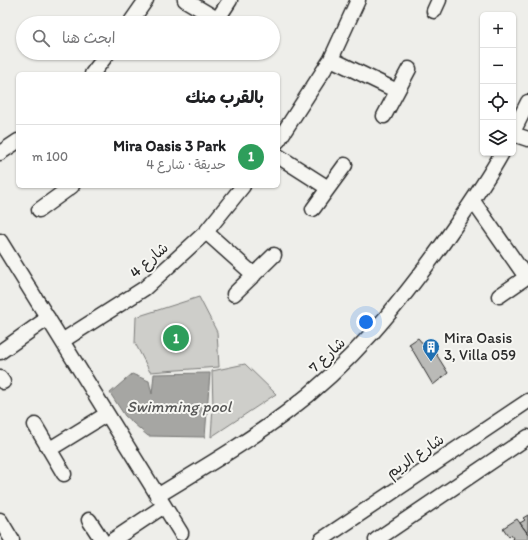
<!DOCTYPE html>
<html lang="ar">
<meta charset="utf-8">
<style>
body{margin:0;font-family:Itim,"Playpen Sans Arabic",sans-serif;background:#f6f6f6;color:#202124;direction:rtl}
.controls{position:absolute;right:12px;top:12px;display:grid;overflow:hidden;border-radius:6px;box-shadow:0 1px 3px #0004}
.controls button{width:36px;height:36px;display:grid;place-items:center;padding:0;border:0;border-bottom:1px solid #e0e0e0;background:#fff;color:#202124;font:20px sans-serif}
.you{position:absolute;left:366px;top:322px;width:14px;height:14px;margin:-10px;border:3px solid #fff;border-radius:50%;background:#1a73e8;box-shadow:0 0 0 6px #1a73e833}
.badge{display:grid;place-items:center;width:26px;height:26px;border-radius:50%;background:#1f6fb2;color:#fff;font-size:13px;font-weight:700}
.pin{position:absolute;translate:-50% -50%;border:2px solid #fff;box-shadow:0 1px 4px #0006}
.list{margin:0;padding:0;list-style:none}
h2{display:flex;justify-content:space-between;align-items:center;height:52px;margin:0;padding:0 16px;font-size:17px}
h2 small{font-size:13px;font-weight:400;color:#757577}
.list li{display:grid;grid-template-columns:26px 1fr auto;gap:12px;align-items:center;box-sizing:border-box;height:64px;padding:0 16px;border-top:1px solid #e0e0e0}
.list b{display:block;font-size:15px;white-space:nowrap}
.list p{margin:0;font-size:13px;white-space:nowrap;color:#757577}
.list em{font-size:13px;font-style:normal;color:#757577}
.icon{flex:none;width:22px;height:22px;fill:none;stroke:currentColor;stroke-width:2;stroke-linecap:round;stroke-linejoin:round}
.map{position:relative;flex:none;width:528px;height:540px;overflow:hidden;direction:ltr}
.search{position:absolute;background:#fff;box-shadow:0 1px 3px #0004;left:16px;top:16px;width:264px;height:44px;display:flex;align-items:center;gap:10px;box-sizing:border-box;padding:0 14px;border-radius:22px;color:#757577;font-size:15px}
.panel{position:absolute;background:#fff;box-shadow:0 1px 3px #0004;left:16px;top:72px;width:264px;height:116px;border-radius:6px;direction:rtl}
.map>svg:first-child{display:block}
</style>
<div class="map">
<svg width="528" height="540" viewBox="0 0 528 540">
<rect width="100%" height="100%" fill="#eeeeea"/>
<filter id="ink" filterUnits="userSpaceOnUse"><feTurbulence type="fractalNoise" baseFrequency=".025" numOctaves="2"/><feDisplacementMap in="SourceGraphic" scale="8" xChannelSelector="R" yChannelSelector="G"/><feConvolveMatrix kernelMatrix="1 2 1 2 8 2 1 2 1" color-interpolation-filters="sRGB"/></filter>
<g filter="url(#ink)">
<path fill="#cececa" stroke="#7c7c7a" d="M199,297l18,35 2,35 -69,5 -15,-29 1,-26z
M245,364l31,30 -65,43 2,-31 -1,-35z"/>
<path fill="#a6a6a3" stroke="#757573" d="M210,373l-5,64 -57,-1 -23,-20 -15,-23 22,-19 17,7 3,13 2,-20z"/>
<path fill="#babab7" stroke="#2b2b2b" d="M418,338l11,13 4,-2 15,24 -15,12 -24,-41z
M528,515v19l-8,-11 5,-3 -2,-2z
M517,519l11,15v6h-17l2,-2 -2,-3 -2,2 -6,-9z"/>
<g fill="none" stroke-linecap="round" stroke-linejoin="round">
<g stroke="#2b2b2b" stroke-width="17">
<path id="minor" d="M185,0l32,19
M434,11l5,-11
M130,23l16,-23
M215,23l15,-23
M331,59l66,32
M92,74l16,-21
M384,116l25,-47
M513,132l15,-30
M513,134l15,5
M278,141l53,-82 27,-59
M0,153l18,-12
M278,156l50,32
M473,201l53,76
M313,209l32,-44
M39,210l33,-24
M206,232l48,43
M0,241l181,292
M234,294l40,-39
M499,296l29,-20
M62,341l83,-53 61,-56 37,-46
M0,352l48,-34
M0,378l3,4
M35,425l29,49
M50,449l57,-35
M157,496c44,-27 89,-53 130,-84 64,-48 111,-106 157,-170 20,-29 41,-58 58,-89
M0,520l12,20
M89,520l13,20
M113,540l51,-34
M321,540l207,-139
M376,540l152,-103"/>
</g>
<use href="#minor" stroke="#f6f6f2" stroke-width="14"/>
</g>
</g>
<defs>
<g id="building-pin" transform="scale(0.9)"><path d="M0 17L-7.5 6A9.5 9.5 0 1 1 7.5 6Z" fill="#1f6fb2" stroke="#f6f6f2"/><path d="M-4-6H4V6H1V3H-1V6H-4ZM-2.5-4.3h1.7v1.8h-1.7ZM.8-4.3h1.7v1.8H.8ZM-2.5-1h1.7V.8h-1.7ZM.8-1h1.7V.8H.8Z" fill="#fff"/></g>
</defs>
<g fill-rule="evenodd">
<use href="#building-pin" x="431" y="347"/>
</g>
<g text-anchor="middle" stroke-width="4" stroke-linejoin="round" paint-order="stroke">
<g font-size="15" fill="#2b2b2b" stroke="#f6f6f2">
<text transform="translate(149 260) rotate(-41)" y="5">شارع 4</text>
<text transform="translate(327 355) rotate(-43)" y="5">شارع 7</text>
<text transform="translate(415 456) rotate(-34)" y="5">شارع الريم</text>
</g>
<g font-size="15" fill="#2b2b2b" stroke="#f6f6f2" text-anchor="start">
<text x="444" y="343">Mira Oasis<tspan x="444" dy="17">3, Villa 059</tspan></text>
</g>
<g font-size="16" font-style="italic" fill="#565655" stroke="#f6f6f2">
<text x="179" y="412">Swimming pool</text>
</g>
</g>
</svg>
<div class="controls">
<button>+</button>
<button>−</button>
<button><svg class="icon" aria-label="locate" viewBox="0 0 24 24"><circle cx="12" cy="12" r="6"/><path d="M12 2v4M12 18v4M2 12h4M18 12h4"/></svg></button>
<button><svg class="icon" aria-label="layers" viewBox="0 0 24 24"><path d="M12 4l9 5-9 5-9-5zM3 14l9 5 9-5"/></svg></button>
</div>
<div class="you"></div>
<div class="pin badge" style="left:176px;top:338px;background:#2e9e5b">1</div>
<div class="search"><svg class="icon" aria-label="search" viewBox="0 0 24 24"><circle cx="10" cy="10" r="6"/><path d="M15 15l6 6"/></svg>ابحث هنا</div>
<section class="panel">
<h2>بالقرب منك<small></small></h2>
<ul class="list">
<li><span class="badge" style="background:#2e9e5b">1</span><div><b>Mira Oasis 3 Park</b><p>حديقة · شارع 4</p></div><em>100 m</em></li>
</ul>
</section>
</div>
